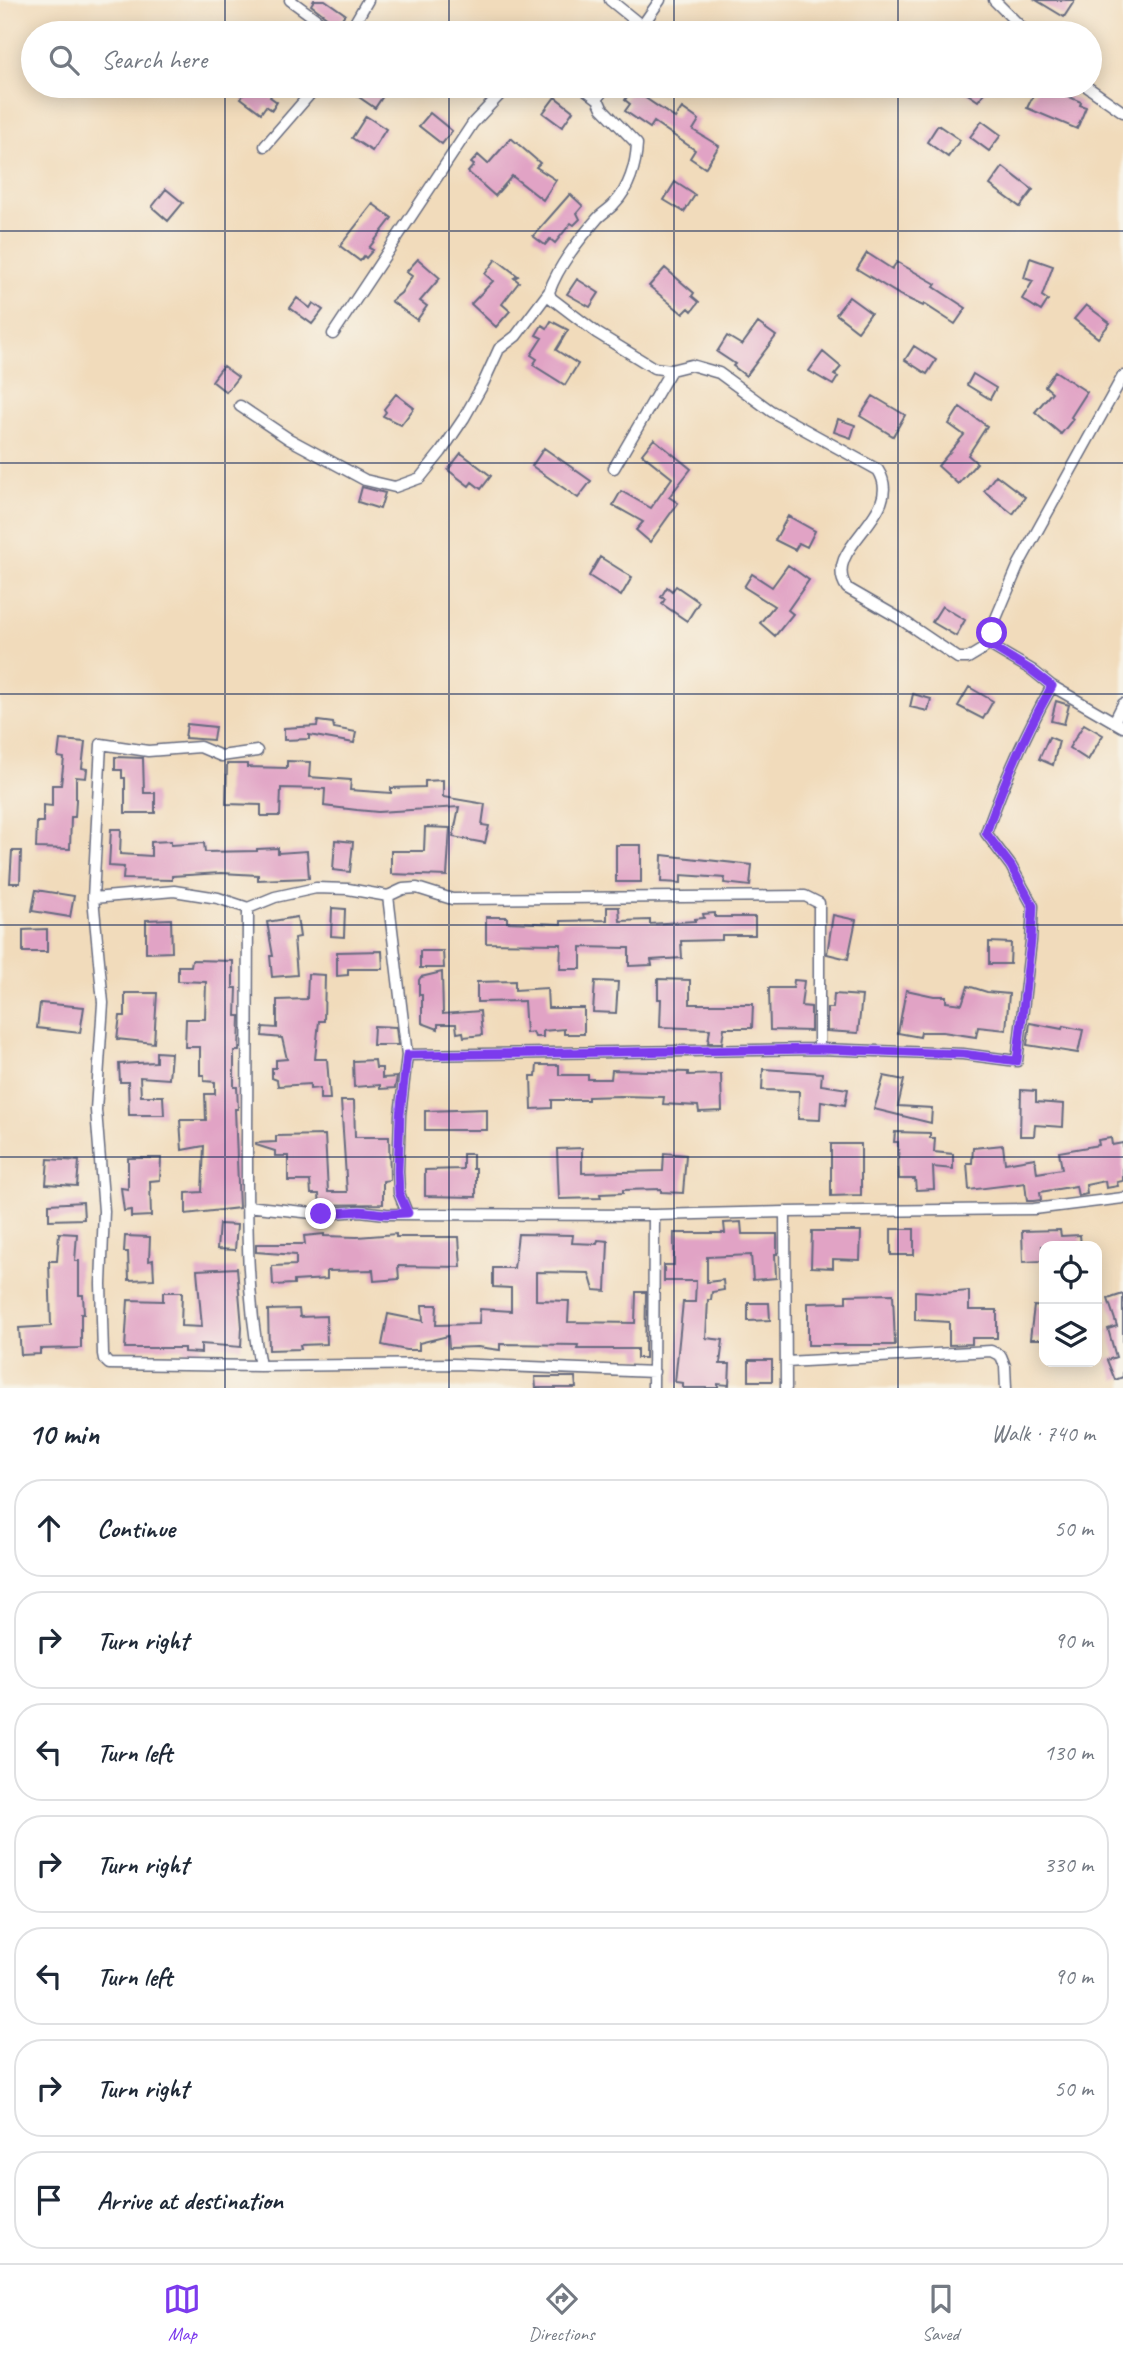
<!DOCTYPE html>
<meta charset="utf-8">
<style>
body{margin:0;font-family:Caveat,sans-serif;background:#f6f6f7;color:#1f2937}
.controls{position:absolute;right:21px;bottom:21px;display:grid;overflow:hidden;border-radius:14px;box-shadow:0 4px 18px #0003}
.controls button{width:63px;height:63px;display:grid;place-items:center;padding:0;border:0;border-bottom:2px solid #e0e1e3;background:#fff;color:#1f2937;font:35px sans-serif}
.stop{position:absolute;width:21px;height:21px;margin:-16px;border:5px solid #7c3aed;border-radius:50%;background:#fff}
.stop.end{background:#7c3aed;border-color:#fff;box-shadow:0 2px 7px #0008}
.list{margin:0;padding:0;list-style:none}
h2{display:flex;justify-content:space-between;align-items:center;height:91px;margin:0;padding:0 28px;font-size:30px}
h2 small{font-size:23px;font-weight:400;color:#747a83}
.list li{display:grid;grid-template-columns:46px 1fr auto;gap:21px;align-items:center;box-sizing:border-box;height:98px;margin:0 14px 14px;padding:0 14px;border:2px solid #e0e1e3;border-radius:28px}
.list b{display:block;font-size:26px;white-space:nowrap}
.list em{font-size:23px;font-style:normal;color:#747a83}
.icon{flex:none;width:38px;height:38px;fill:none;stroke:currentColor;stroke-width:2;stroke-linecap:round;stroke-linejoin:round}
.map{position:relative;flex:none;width:1123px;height:1388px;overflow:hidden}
.search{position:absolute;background:#fff;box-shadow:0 4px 18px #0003;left:21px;right:21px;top:21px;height:77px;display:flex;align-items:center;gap:18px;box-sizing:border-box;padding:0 24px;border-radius:38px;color:#747a83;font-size:26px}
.sheet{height:875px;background:#fff}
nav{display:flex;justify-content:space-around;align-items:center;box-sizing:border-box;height:98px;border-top:2px solid #e0e1e3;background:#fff;font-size:19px;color:#747a83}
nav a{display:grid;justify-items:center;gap:4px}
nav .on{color:#7c3aed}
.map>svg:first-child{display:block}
</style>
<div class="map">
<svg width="1123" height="1388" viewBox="0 0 1123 1388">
<rect width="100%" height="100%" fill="#f7f3e8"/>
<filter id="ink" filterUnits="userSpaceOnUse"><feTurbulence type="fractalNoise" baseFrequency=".0143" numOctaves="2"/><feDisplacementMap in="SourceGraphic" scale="14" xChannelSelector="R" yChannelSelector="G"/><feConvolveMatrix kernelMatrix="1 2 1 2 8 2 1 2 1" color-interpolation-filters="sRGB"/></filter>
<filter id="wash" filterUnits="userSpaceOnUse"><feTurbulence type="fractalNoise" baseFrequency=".00686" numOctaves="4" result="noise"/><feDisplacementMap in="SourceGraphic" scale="28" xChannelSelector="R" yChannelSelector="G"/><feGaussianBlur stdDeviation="1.57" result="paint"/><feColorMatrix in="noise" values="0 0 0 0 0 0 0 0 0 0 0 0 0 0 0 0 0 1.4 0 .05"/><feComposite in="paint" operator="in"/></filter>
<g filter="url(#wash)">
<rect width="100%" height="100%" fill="#f1dbbb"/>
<g id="blocks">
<path fill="#e1a3c5" d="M314,0h11l20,14 -8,11 -26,-20z
M1036,0h39l-11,17z
M249,86h19l6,5 -4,6 7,5 -5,8 -6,-4 -5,7 -20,-15z
M358,86h17l10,7 -10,15 -22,-15z
M956,86h33l-11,15z
M1038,86h7l36,16 -1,3 6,2 -9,22 -50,-21z
M632,89l43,29 7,-10 17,12 -6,10 26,16 -14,22 -15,-10 5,-8 -41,-28 -4,6 -25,-17 5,-7 -5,-4z
M555,97l18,14 -11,16 -19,-14z
M430,113l22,18 -10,13 -23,-18z
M366,116l20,13 -14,22 -20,-13z
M982,121l19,14 -12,16 -19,-14z
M938,125l22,15 -12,17 -21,-15z
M511,138l29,25 -4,4 20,13 -13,20 -31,-24 -17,20 -27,-24 6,-7 -3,-2 7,-8 10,9z
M1003,167l30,23 -13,17 -30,-22z
M675,182l20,13 -11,17 -20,-12z
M166,189l17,14 -15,18 -16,-14z
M570,194l13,12 -6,7 3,6 -6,6 -3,-2 -16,20 -5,-4 -5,6 -12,-9z
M373,204l19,14 -23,30 4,2 -7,8 -2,-2 -4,5 -20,-15z
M867,253l25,16 5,-7 16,9 23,13 -2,3 32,21 -11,16 -31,-20 -1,2 -23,-11 -43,-26z
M1030,258l23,8 -11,30 6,4 -7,11 -19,-12 11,-18 -9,-3z
M418,259l22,19 -20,23 7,5 -10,14 -26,-19 10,-8 11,-17 -6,-4z
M496,259l22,17 -4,2 5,4 -17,22 8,7 -14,16 -25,-23 22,-23 -8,-7z
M665,268l29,25 -2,3 7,6 -7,9 -3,-3 -6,6 -34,-28z
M577,279l22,14 -9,14 -23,-13z
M849,297l22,16 -13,18 -22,-17z
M297,298l13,10 3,-5 10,7 -11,14 -22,-16z
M1086,305l24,18 -12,15 -24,-19z
M551,321l17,9 -12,20 22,14 -13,21 -32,-20 4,-6 -6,-4 11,-17 -6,-3 6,-10 5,3z
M758,323l18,13 -30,40 -13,-10 2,-2 -18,-12 10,-16 15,9z
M914,346l22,14 -9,14 -22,-14z
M823,352l18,15 -7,8 4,2 -5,8 -24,-14z
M223,366l15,11 -12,15 -14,-11z
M1055,371l32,21 -16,25 2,2 -12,15 -26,-22 17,-20 -7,-6z
M973,374l23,14 -6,11 -23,-14z
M396,394l18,14 -13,17 -18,-9 3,-4 -2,-3z
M873,396l32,19 -12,21 -33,-20z
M960,407l27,19 -19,29 9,8 -19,21 -20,-18 26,-31 -15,-11z
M838,419l17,6 -4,13 -17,-6z
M654,439l37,30 -22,28 9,6 -28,39 -14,-12 7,-8 -30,-17 8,-14 30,17 21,-30 -30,-24z
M544,448l47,33 -13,17 -46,-32z
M461,453l30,23 -10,13 -9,-7 -3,4 -21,-16z
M996,475l29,22 -12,17 -29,-23z
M362,487l23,6 -5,16 -22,-7z
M788,516l27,15 -8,16 -8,-4 -4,7 -20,-10z
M600,557l32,20 -11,19 -32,-20z
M788,565l21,15 -21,30 5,4 -18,22 -15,-13 14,-17 -30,-19 8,-13 20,13z
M676,586l23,16 -12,19 -25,-17 3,-5 -4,-2 6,-10 5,4z
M942,606l23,14 -9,16 -24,-14z
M969,687l24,14 -10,18 -25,-13z
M913,694l18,5 -3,12 -18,-4z
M1056,701l13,4 -5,19 -13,-3z
M318,721l15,2 1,5 22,4 -2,11 -45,-8v4l-25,1v-12l33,-2z
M187,724l28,3 -2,13 -28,-2z
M1084,724l19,11 -15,25 -19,-12z
M1049,737l10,4 -6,24 -14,-6z
M60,740l25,2 -3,26 5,1 -1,9 -10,-1v23l-1,17h-4l-1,32 -34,-1 1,-26h6v-17l9,1v-21h9l3,-27 -6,-1z
M115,757l28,1 1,35h11v20h-30v-35h-3v-8h-7z
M287,761l23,1 -1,15 42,3 -1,10 41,3v-5l34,-1v-6l18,-1v17l42,7 -3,21 7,1 -4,17 -32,-6 6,-30 -81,5 -21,-2 -33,-4 1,-17 -44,-1 -1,28h-19v-11l-35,-1 1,-40h20v3l40,1z
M425,827l25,1 -3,48 -56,-2v-23h33z
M111,829h10l-1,25 31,2v-14l20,-1v4l33,-2 1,9 52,-1v-2l21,-1v5l29,-2 2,27 -51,2v-5l-37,-2 -49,3v4l-49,-1 1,-12 -15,-1z
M335,840l18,2 -3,30 -17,-2z
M616,845h25v37h-25z
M12,851h9l-1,32h-10z
M662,855l90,10 -2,21 -26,-3 1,-5 -44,-3v8l-20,-1z
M36,890l38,6 -4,21 -38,-6z
M607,907h12l1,14 30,-1v4l45,-3v-2l9,-1 -1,-4 12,-1v4h40v18h-33v5l-41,1 1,17 -31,2 1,5 -23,1v-18l-48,-1v22h-21l1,-25 -75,-1v-26h21v5l54,2v-3l46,-1z
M332,908l13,1 -1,28 -13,-1z
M833,915l23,5 -8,39 -21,-5z
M297,917l3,20 -6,1 3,37 -25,2 -2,-21h3l-6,-34z
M171,919l1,33 -26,1v-33z
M47,929v23h-24v-22z
M989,942l22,1 -1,21h-21z
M382,951l1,18h-35v6l-11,1v-24z
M420,951h23l1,17h-24z
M192,960l41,1v27h4l-1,28h4l-1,35h-5v36h3l1,22h-3l4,99 -53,6v-21l16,-1 2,-46 -22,4 -2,-30h26l-1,-26h10v-12l-11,-1v-6h-4v-28h-15l1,-28h19l1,-37 -28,-1v-15h13z
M442,972l1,42 37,-3 2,24 -18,2 -1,-5 -6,1 -1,-9h-18v5l-16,-6v-28h-3v-15l2,-3z
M308,974l17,1 -1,46h-5l-4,38h12l3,40h-10v-11l-10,1v-5l-32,2 -1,-6 -5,-2v-10h4v-8l11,-1 -5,-21 -20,-2 1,-9 14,1v-28l30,-1z
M658,979l32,1v24h63l-1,24h-28l-2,15h-14l2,-14 -50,-2 1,-28h-3z
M794,980l10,1 -3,25 10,1v24l-41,-1 -1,-42h24z
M515,981v9l32,-2 1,20h36v26h-20v-5l-21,2v6h-8l-2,-5 -7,1 -2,-32 -47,1v-20z
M595,981l23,1 -2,31 -23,-1z
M968,986l19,6 22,2 -3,36 -28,-3 -2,10 -33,-5h-22l-1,5 -22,-4 8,-43 28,6h12v6l16,2z
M125,993h32l-3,50 -37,-4 3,-23h5z
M834,994l28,2 -4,37 -31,-2v-23h6z
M40,1003l44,4 -4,26 -43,-5z
M1030,1023l32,6 1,-3 20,4 -5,23 -51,-8z
M374,1026l22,1 2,18h-25z
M156,1052l15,1 -2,26 -29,-2 1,19h22l1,19h-35l-1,-33h-8l-1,-18 37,-2z
M375,1060l1,8h6v10l15,-1 -2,11 -15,1v-4l-26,2 -1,-26z
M537,1065h22v10h29v4h23l1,-9 76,2v3l33,-1 1,37 -23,1 -1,-6 -35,-2 1,-7 -44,-1 -32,1v3h-36v8l-20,1 -1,-33h5z
M763,1069l59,4 -1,12 27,4 -3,16 -24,-4 -1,19 -22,-1 1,-28 -37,-1z
M884,1076l20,4 -6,26 34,2 -1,15 -57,-14z
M1021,1090l15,1v11l28,2 -1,23 -28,-2 -1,11h-14z
M341,1101h13l1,36h34l1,43 -7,1v23l-63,1 -1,-11h-8l-1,-13h-22v-25h-13v-5l-19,-6v-2l20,-1v-6l49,-1 3,57h19z
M487,1109v21h-62v-19z
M895,1132l35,1v5h5l-1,14 19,2v15l-20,-2 1,22 -18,1 -1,-11h-16l-1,-37h-4z
M1111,1138l1,7 11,-2v38l-6,1 1,4 -12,2 -1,-7 -19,4 1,9 -9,2 -2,-10 -36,6 1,8 -8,1h-6l-2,-18 -56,7 -2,-27h5l1,-15 30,-3 2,18 30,-5 2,15 25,-4 -3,-17 40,-7 -1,-5z
M831,1144h30v51l-30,1z
M582,1148v25l81,-2 1,-18 22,2 -3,38 -22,-1v-3l-38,1v3l-23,1 1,4 -42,1 -2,-50z
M463,1154h10v15h3v28l-51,-1v-26l38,-1z
M128,1158h33l-1,22 -10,1 1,35 -20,1v-7l-7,1 -3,-23 7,1z
M48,1159l31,2 -2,25 -31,-2z
M83,1202l1,17 -35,1v-16z
M741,1222l1,12h35v20h-2l1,24 -23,2 -2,-25 -44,2v25l16,-2 1,10 -12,2 -1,8h-3l-2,38 17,2 -3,24h10l-1,21 -11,-1v4h-35v-5l-8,-1 8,-80h12l1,-21h-32v-16h10v-32h51l-1,-10z
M219,1224l18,1 -2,25 -18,-1z
M891,1229h23v26h-23z
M1060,1230l1,6 19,-1 1,11h-39l1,15 -20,1 -1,-31z
M812,1231h49l-1,29 -27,-1v9l-22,-1z
M59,1233l18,1 -2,27h4v34h4l1,19h-3v34l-41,1v5l-19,1 -2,-27 32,-2 -2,-65h8z
M324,1234v2l33,1 39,-3v3h63l2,30 -63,-1 1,13 -25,2 -1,-11 -46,1v8l-33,2v3l-21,1 -1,-19 24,-1v-10l-40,-3v-8h49l-1,-8z
M518,1234l55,1 -1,8 25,1 1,-4 10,1 -2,50 -12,-1 -5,-17 -53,-1v28l33,1 -1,21 67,1 1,-31h10l-1,66h-8v-9h-60l1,-4 -78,-1v6l-22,-3 -29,1 -1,-12 -29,7v7h-13l-24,-5 6,-31 35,7 -1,-16h15l-1,20 43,-1 1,-15 31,2v-23l-18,-1v-19h21z
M125,1236l25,1 -1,24 4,-1 1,19 -25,1 -1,-28h-4z
M237,1268l5,59 -1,20 -40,-3v9l-17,-1v-4h-59l3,-48 35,1v-9h19l-1,34 21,1 -5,-57z
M915,1291l29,2 25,-2v19h28v28h-25v6l-23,1v-23l-34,-2z
M893,1294l2,51h-87v-42l38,-1v-7z
M1123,1294v83l-8,3 -8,-20 9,-3 -8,-28 9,-3 -9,-27z
M748,1303h21l1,17 -22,1z
M1034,1306l10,1v32h-14z
M299,1309l1,8 26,-1 1,28 -27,1 1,4 -32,1 -1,-40z
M749,1360h23v21h-23z
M535,1377h40l1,11h-40z"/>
</g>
</g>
<g filter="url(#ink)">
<use href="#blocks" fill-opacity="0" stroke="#666b7f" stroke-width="2"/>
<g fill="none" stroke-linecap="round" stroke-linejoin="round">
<g stroke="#666b7f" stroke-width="13">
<path id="street" d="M290,0l45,33
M610,0l32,26 18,-26
M994,0l33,33
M349,33l19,-33
M581,86l17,13
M604,86l-6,13 4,9 35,36c-1,21 -8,45 -23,60 -5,6 -12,9 -17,15 -19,22 -38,46 -48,73l2,6 46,35 57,35 17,2 20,-5 28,8 52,38 107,59c29,45 -59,78 -31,118l52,30 59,40h10l15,-9 36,-85 104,-188
M1086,86l37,26
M265,146l52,-60
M333,334l140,-211 35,-37
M240,406l49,33 76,41 30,7 25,-9 21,-26 23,-34 18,-32 17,-37 17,-13 33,-44
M614,468l57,-98
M1052,686l71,41
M1114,722l9,-18
M388,896l19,159 -7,60 -2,56 1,22 8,20
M93,898l8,-154 47,7 52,-4 21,9 36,-5
M248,908c0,78 -1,156 -1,235 0,74 -1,149 13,223
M407,1055l412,-6 144,5 54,7 14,-120 2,-35 -22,-40 -25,-33c18,-52 39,-99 66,-147l-20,-16 -46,-27
M247,1206l75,8 38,-3 26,3 268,1 131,-3 1,176
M785,1212l249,-3 89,-11
M786,1362l205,-11 10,5 4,10 1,22
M654,1372l-201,-8 -193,2 -151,-2 -5,-5 -1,-5 -2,-70 3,-73 -8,-101 7,-107 -10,-105 81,-7 44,7 30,10 27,-11 41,-9 32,1 40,7 15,-7 14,-1 35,11 353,-3 14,7v146
M653,1388l1,-173"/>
</g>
<use href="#street" stroke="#fff" stroke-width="10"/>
</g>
</g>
<g fill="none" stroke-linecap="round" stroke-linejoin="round" filter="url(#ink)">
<path stroke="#7c3aed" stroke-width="9" d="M321,1214l39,-3 26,3 22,-1 -9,-20 -1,-22 2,-56 7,-60 412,-6 144,5 54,7 14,-120 2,-35 -22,-40 -25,-33c18,-52 39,-99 66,-147l-21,-16 -45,-27 6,-10"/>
</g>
<path fill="none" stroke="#1b2f5e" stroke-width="2" stroke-opacity="0.55" d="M225,0v33M449,0v33M674,0v33M898,0v33M225,86v1302M449,86v1302M674,86v1302M898,86v1302M0,231h1123M0,463h1123M0,694h1123M0,925h1123M0,1157h1123"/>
</svg>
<div class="controls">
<button><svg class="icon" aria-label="locate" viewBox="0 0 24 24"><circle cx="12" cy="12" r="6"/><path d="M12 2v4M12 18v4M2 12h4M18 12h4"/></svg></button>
<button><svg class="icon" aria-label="layers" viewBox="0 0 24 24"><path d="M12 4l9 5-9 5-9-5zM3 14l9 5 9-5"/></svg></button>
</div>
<div class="stop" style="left:992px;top:633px"></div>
<div class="stop end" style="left:321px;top:1214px"></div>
<div class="search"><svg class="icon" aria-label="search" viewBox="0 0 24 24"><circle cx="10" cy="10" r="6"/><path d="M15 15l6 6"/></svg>Search here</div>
</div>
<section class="sheet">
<h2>10 min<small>Walk · 740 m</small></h2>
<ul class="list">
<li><svg class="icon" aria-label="ahead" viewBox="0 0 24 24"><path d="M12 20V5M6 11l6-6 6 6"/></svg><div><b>Continue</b></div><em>50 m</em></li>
<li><svg class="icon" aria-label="right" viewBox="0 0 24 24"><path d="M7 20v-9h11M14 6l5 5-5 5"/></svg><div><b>Turn right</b></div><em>90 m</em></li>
<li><svg class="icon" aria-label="left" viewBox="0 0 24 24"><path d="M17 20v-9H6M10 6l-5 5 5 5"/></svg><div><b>Turn left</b></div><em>130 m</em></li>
<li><svg class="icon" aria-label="right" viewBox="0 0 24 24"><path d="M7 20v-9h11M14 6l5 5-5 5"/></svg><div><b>Turn right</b></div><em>330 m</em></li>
<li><svg class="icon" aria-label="left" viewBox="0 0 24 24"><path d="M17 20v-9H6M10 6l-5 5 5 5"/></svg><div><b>Turn left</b></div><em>90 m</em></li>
<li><svg class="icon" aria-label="right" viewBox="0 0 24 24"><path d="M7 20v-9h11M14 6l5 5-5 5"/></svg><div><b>Turn right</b></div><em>50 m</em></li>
<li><svg class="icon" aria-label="arrive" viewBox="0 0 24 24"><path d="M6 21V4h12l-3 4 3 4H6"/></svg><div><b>Arrive at destination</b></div></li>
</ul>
</section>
<nav>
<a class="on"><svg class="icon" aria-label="map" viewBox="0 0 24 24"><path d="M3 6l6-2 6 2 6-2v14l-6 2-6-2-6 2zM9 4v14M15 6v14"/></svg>Map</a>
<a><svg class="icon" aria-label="directions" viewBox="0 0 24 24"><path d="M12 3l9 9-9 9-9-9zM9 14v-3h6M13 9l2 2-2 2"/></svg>Directions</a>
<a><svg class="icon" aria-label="saved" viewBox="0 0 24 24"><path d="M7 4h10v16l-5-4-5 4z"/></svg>Saved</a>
</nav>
